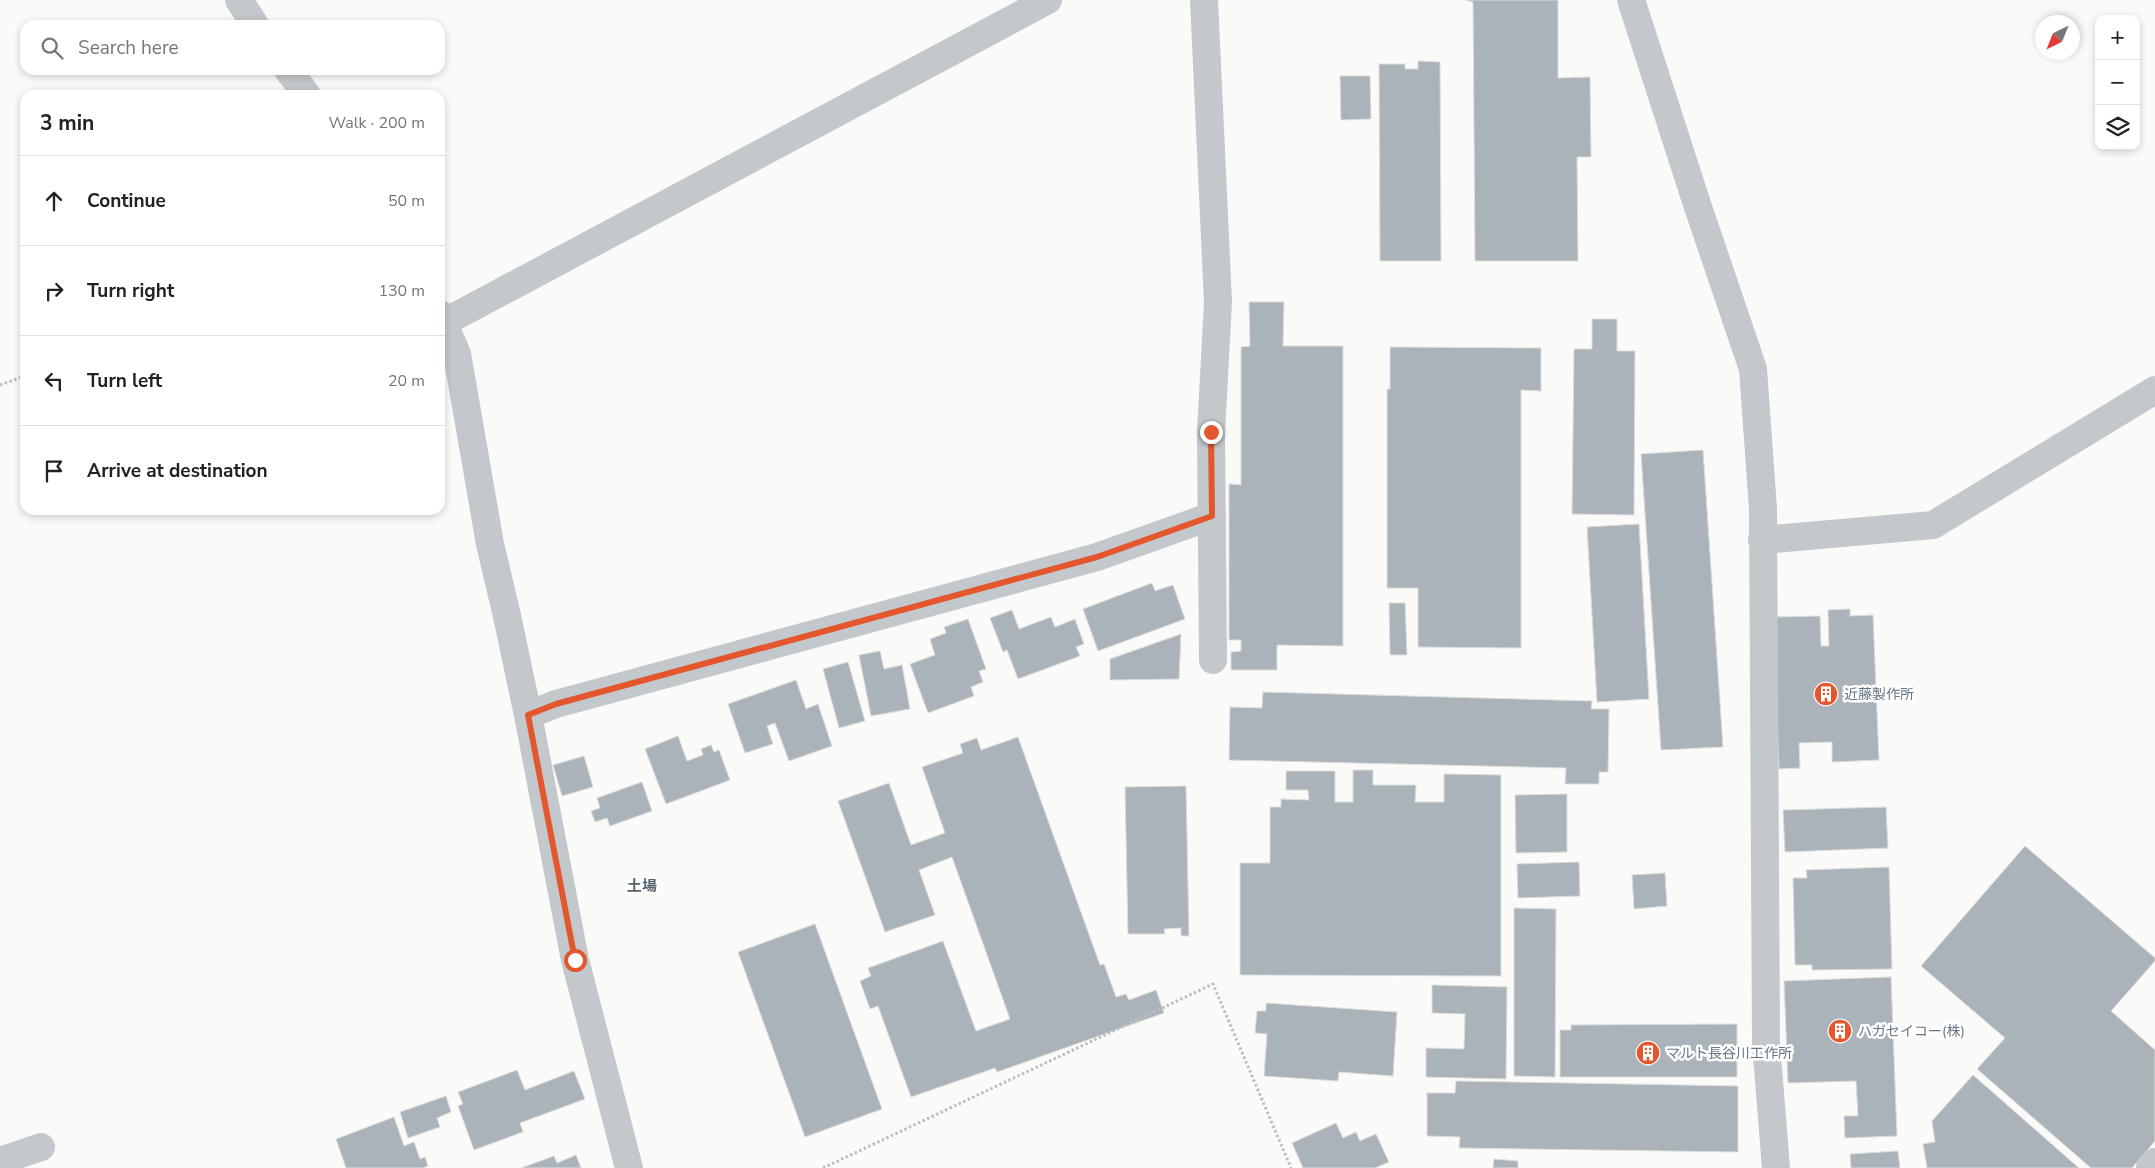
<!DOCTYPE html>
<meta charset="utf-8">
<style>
body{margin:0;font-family:"Nunito Sans","Noto Sans JP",sans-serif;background:#f2f2f2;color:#222}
.controls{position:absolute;right:15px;top:15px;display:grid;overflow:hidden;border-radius:10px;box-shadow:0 2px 8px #0003}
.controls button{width:45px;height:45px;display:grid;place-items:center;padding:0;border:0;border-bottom:1px solid #e0e0e0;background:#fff;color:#222;font:25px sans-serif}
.compass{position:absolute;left:2035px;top:15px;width:45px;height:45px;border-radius:50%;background:#fff;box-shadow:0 2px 8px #0003;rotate:223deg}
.stop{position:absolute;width:15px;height:15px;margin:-11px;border:4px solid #e4572e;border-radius:50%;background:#fff}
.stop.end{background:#e4572e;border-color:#fff;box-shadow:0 1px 5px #0008}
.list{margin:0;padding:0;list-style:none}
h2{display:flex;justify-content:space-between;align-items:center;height:65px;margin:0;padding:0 20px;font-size:21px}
h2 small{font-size:16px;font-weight:400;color:#767676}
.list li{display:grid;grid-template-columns:32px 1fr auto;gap:15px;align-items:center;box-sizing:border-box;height:90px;padding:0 20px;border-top:1px solid #e0e0e0}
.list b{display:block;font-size:19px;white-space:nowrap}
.list em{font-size:16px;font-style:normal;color:#767676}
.icon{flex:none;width:28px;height:28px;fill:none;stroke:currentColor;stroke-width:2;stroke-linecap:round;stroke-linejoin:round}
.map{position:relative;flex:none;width:2155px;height:1168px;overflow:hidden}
.search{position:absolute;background:#fff;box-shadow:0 2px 8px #0003;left:20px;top:20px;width:425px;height:55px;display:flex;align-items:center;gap:12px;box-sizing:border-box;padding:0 18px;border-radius:15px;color:#767676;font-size:19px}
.panel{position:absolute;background:#fff;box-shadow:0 2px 8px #0003;left:20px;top:90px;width:425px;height:425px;border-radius:15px}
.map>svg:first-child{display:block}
</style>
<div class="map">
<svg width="2155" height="1168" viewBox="0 0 2155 1168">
<rect width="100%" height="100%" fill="#fafaf8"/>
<path fill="#aab3b9" stroke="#dcdcda" d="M1465,0h93v78l32,-1 1,80h-14l1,104h-103l-2,-259z
M1418,61l22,1 1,199h-61l-1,-197h26v5h13z
M1340,76h30l1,43 -30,1z
M1249,302h35l-1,44h60v300l-66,-1v25h-46v-18l10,-1v-11h-12v-156l12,1v-138l9,-1z
M1592,319h25v32h18l-1,164 -62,-1 2,-165h18z
M1390,347l151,1v43l-20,-1v258l-103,-1v-59h-31v-199h3z
M1703,450l20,297 -62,3 -20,-296z
M1639,524l10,175 -52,3 -10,-175z
M1152,583l3,8 18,-6 12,34 -87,32 -15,-42z
M1389,603h16l2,52h-17z
M1850,609v7l23,-1 6,145 -47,2v-20l-33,1 1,25 -21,1 -6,-152 47,-1 1,30h8l-1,-36z
M1012,610l7,19 32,-12 4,10 20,-8 9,25 -8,3 4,9 -62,23 -11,-29 -4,2 -13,-34z
M968,619l18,50 -7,2 4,11 -12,5 3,9 -46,17 -18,-49 25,-9 -5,-16 16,-6 -2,-6z
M1181,634l-2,45 -69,1v-21z
M880,651l4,18 18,-4 8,44 -39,7 -12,-61z
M848,662l17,59 -26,7 -16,-59z
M796,680l10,29 12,-5 14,42 -43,15 -14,-38 -8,3 6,18 -28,9 -17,-49z
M1263,692l329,9 -1,8h18l-1,63h-9v12h-34l1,-16 -337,-8 1,-53 32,1z
M678,736l9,25 16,-6 -2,-6 10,-4 3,7 5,-2 11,30 -64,24 -21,-55z
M1018,737l82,228 4,-1 12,33 10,-3 3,6 27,-10 8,23 -167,59 -2,-4 -84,29 -33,-91 -8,3 -10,-28 11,-5 -3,-8 75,-27 33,90 34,-12 -58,-162 -33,13 16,45 -50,17 -47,-131 51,-18 22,62 34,-12 -23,-66 41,-14 -3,-9 17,-6 4,12z
M584,756l9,31 -31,9 -9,-31z
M1353,770h20v15h43l-1,17h29v-28l57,1v201l-261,-1v-112h30v-56h11v-8l28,1 -1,-10h-22v-19h49v31h18z
M642,782l10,29 -42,15 -3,-8 -12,4 -4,-11 9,-3 -3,-10z
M1186,786l3,150h-8v-8l-17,1 1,5h-37l-3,-147z
M1567,794v58l-51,1 -1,-58z
M1886,807l2,41 -103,4 -2,-42z
M2025,846l130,112v3l-44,50 44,39v91l-23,27h-41l-114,-99 28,-31 -84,-72z
M1579,862l1,34 -62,2 -1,-34z
M1889,867l3,102 -80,1v-5h-17l-2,-87h14l-1,-8z
M1665,873l2,33 -33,3 -2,-34z
M1514,908l42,1 -1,168 -41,-1z
M815,924l67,185 -77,28 -67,-185z
M1891,977l6,159 -52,2 -1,-22h14l-2,-35 -68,2 -4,-102z
M1432,985l75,2 -1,92 -80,-2v-29l38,1 1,-35 -33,-1z
M1266,1003l131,9 -4,64 -54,-4 -1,9 -74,-5 3,-42 -12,-1 2,-22h9z
M1737,1024v53h-177v-47h11v-5z
M517,1070l8,20 49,-19 11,28 -65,24 3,9 -49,18 -16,-44 5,-2 -5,-12z
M1973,1075l106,93h-152l-4,-24 12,-2 -3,-21z
M1456,1081l282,5v66l-279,-4 1,-11 -33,-1v-43h28z
M446,1096l5,16 -14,6 3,9 -32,11 -8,-26z
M394,1117l10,29 10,-4 6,17 5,-2 3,9 -5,2h-77l-10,-29z
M1336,1123l7,15 13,-6 4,9 16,-7 13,28 -14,6h-72l-11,-25z
M1898,1151l2,17h-49l-1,-14z
M576,1155l5,13h-60l33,-12 3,7z
M1494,1159l24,2v7h-25z"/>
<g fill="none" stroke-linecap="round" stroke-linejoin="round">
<path stroke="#bbbfc2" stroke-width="3" stroke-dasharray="2.5 2.5" stroke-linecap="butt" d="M0,385l25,-9
M823,1168l390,-184 78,184"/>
<path stroke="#c3c8cc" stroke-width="28" d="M239,0l16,25
M1204,0l14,302 -7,130 2,228
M1631,0l66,204 56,165 10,140 3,534 10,125
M288,70l19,25
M440,314l17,40 33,190 17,72 21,99 47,245 54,208
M443,323l605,-323
M1762,540l171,-15 222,-135
M528,715l28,-11 541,-147 115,-41
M0,1161l41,-14
M2150,1168l5,-6"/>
</g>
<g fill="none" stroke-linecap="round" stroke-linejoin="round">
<path stroke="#e4572e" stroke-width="6" d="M575,960l-47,-245 28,-11 541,-147 115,-41 -1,-84"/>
</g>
<defs>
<g id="building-disc" transform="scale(1.25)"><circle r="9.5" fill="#e4572e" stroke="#fff"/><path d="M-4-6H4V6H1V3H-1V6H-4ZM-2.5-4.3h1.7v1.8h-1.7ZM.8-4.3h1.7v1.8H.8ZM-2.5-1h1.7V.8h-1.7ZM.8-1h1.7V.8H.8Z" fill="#fff"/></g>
</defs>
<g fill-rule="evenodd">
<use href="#building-disc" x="1826" y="694"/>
<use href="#building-disc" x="1840" y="1031"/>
<use href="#building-disc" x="1648" y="1053"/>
</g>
<g text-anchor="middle" stroke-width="5" stroke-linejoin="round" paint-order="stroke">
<g font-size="14" fill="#657683" stroke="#fff" text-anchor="start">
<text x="1844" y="699">近藤製作所</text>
<text x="1858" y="1036">ハガセイコー(株)</text>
<text x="1666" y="1058">マルト長谷川工作所</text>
</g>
<g font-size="15" font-weight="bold" fill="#57646e" stroke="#fff">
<text x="642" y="891">土場</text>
</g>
</g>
</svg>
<div class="controls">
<button>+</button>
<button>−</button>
<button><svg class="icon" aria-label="layers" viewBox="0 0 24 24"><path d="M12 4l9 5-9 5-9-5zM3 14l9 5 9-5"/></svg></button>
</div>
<svg class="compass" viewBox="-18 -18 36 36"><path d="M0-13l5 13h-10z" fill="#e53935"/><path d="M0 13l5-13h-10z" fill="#767676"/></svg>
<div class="stop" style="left:575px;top:960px"></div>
<div class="stop end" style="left:1211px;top:432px"></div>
<div class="search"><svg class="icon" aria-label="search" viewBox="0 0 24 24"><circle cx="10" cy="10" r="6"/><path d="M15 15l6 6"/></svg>Search here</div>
<section class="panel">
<h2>3 min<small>Walk · 200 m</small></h2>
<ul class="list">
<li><svg class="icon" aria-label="ahead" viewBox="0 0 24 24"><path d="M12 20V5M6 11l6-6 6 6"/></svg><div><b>Continue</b></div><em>50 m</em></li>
<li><svg class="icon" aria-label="right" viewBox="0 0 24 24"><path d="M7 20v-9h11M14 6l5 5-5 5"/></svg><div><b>Turn right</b></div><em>130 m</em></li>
<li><svg class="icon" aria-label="left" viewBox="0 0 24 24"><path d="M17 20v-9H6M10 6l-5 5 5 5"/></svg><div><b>Turn left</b></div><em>20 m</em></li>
<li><svg class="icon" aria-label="arrive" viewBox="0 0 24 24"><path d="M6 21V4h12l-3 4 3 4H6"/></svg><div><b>Arrive at destination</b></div></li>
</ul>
</section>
</div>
